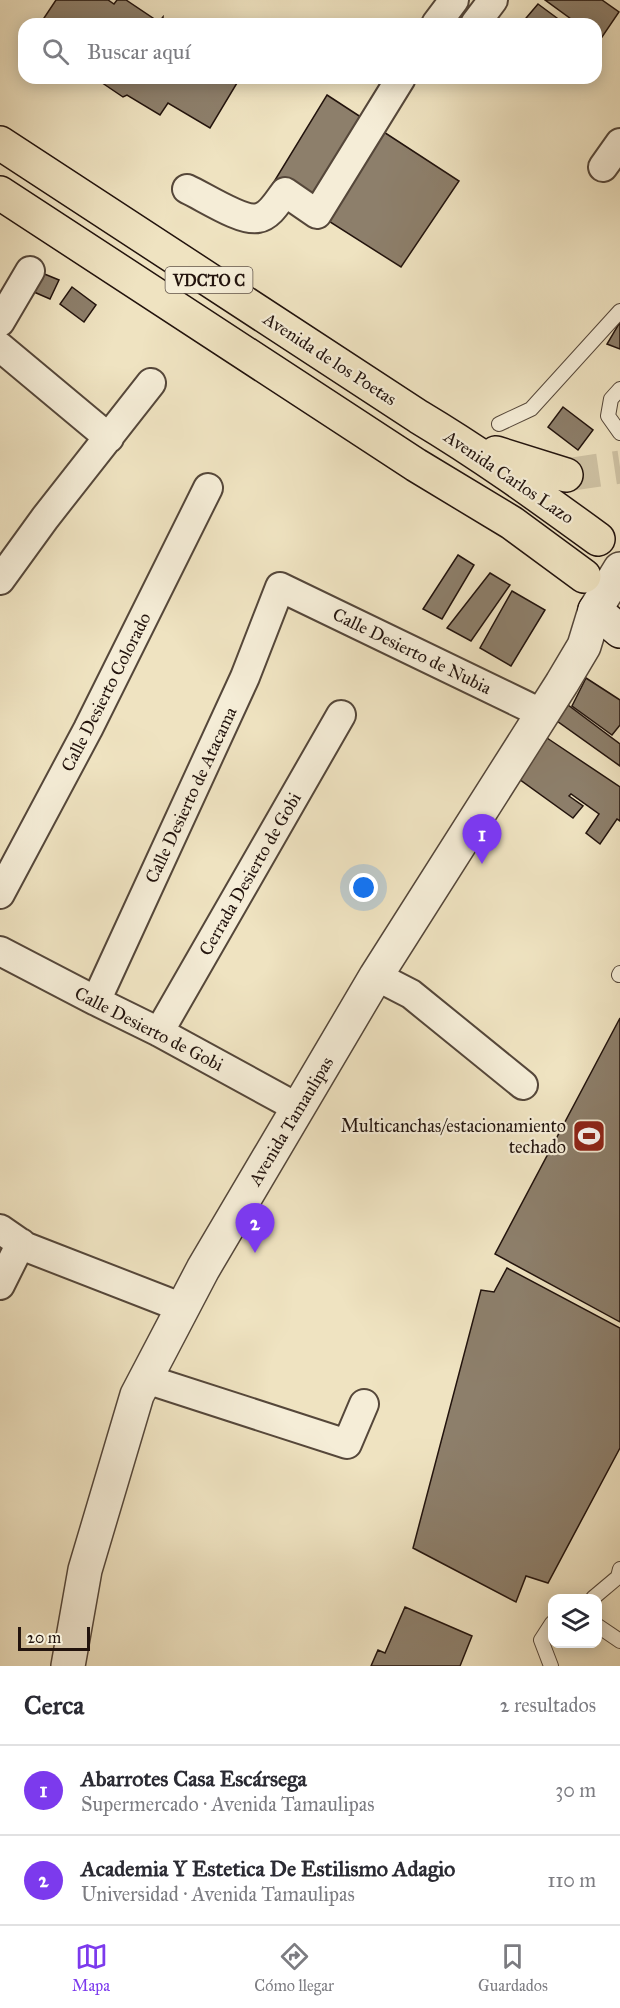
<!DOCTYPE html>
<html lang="es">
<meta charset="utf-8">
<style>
body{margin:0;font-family:"IM FELL Great Primer",serif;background:#f2f2f3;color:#2b2b33}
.controls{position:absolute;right:18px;bottom:18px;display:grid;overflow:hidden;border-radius:12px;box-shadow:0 3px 15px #0003}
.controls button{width:54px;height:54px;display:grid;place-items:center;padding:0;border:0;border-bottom:2px solid #e1e1e2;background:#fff;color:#2b2b33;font:30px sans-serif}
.scale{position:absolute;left:18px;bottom:15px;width:72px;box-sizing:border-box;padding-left:6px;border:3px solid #22130d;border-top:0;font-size:16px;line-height:21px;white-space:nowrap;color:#22130d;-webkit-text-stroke:4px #f5edd7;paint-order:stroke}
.you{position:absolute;left:364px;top:888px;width:21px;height:21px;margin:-15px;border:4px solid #fff;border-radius:50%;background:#1a73e8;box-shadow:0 0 0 9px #1a73e833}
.badge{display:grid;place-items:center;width:39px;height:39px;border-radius:50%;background:#7c3aed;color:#fff;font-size:20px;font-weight:700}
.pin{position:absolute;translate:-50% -50px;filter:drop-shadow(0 2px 3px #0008)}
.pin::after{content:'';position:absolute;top:32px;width:21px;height:18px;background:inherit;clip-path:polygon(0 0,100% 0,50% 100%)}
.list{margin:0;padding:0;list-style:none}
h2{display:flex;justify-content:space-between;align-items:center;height:78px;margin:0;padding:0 24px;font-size:26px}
h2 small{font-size:20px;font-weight:400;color:#7c7c81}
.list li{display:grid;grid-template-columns:39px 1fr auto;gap:18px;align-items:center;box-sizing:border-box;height:90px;padding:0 24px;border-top:2px solid #e1e1e2}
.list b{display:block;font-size:22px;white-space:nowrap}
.list p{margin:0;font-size:20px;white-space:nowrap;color:#7c7c81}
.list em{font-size:20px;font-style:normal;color:#7c7c81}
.icon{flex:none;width:33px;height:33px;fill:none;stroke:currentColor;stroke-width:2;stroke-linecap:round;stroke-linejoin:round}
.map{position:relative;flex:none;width:620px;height:1666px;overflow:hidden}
.search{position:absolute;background:#fff;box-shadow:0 3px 15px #0003;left:18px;right:18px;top:18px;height:66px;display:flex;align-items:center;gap:15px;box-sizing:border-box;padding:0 21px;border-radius:18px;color:#7c7c81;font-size:22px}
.sheet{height:258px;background:#fff}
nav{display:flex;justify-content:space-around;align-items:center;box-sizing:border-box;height:84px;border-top:2px solid #e1e1e2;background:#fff;font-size:16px;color:#7c7c81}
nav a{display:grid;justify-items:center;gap:3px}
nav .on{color:#7c3aed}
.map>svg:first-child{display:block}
</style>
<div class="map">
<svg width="620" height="1666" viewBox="0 0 620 1666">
<rect width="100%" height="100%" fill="#efe3c1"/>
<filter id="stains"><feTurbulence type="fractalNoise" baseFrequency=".00333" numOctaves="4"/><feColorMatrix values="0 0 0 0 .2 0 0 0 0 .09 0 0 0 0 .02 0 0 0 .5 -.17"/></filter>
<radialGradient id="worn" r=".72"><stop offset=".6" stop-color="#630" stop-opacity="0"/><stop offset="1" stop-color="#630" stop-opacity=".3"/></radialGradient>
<path fill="#8d7f6b" stroke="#22130d" stroke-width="1.5" d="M56,0h52l6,4 3,-4h9l33,22 4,-5v4l5,3h-128z
M545,0h57l17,12 -19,28 -4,-3v-13h-18z
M538,4l27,20h-44z
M95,78h145l-30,50 -42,-25 -8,12 -33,-20 -4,2z
M327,95l132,86 -58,86 -129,-82z
M42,273l17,7 -9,19 -16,-7z
M72,287l24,18 -12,17 -24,-18z
M620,322v27l-13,-5z
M563,407l30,23 -15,20 -30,-23z
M458,555l16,10 -32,54 -19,-10z
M490,573l20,12 -39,56 -24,-13z
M512,591l33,19 -34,56 -31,-18z
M586,678l34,22v25l-8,10 -40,-29z
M568,705l52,39v22l-63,-45z
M547,738l73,49v34l-3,-2 -17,25 -14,-11 13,-19 -28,-20 -2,2 14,10 -10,12 -54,-39z
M620,1018v304l-125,-68z
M507,1268l113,60v120l-72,135 -22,-7 -10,26 -103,-54 68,-258 13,2z
M405,1607l67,29 -12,30h-89l7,-16 7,3z"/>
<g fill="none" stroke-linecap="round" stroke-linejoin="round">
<path stroke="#d0c4a6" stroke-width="33" stroke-dasharray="33 16" stroke-linecap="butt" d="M566,475l54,-8"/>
<g stroke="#55473a" stroke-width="16">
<path id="service" d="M620,389l-9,10 -3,17 12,17
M499,424l32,-15 89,-98
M619,975l1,-2
M593,1598l25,-21 2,-8
M598,1626l22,15
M551,1666l-10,-26 11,-17"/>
</g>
<g stroke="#55473a" stroke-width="32">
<path id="minor" d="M436,24l18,-24
M475,24l18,-24
M603,167l17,-24
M187,189c16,7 55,33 71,29 12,-2 20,-17 27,-26l32,22 84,-136
M0,322l30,-51
M0,347l109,91
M0,580l45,-62 106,-135
M0,894l88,-165 120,-241
M0,951l96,50 63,31 139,76
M376,976l35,18 112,91
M96,1001l149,-324 35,-90 263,127
M159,1032l182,-317
M0,1229l26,18 157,61
M0,1285l21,-42
M146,1379l201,65 17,-40"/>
</g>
<g stroke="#55473a" stroke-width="36">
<path id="tertiary" d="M68,1666l17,-96 52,-175 66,-126 173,-293 186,-293 22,-37 11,-36 25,-41"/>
</g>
<g stroke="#22130d" stroke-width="36">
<path id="secondary" d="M595,610l25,21"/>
</g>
<g stroke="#22130d" stroke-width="36">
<path id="motorway" d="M0,143l419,274c62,37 120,79 179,122
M0,193l416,272 96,58 72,53
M496,453l70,22"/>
</g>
<use href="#service" stroke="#f5edd7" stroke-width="14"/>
<use href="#minor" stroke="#f5edd7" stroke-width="28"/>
<use href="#tertiary" stroke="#f5edd7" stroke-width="33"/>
<use href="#secondary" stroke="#f5edd7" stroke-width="33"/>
<use href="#motorway" stroke="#efe3c1" stroke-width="33"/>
</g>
<defs>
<g id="stadium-square" transform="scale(1.725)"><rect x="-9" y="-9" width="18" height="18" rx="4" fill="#8f2418" stroke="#f5edd7"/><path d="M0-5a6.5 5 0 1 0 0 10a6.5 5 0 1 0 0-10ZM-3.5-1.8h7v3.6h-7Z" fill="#fff"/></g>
</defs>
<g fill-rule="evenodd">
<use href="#stadium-square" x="589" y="1136"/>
</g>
<g text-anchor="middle" stroke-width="4.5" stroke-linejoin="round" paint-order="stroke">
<rect fill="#f5edd7" stroke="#61544a" stroke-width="1.5" x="165.5" y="267" width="87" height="26" rx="4.5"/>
<g font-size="16" font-weight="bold" fill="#22130d">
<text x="209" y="286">VDCTO C</text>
</g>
<g font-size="18" fill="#22130d" stroke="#f5edd7">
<text transform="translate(330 359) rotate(33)" y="6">Avenida de los Poetas</text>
<text transform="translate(509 477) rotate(34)" y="6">Avenida Carlos Lazo</text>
<text transform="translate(412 651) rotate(26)" y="6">Calle Desierto de Nubia</text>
<text transform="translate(106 692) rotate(-63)" y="6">Calle Desierto Colorado</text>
<text transform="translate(191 795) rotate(-65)" y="6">Calle Desierto de Atacama</text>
<text transform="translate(250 874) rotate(-60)" y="6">Cerrada Desierto de Gobi</text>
<text transform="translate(149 1029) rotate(27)" y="6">Calle Desierto de Gobi</text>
<text transform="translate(291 1121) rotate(-59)" y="6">Avenida Tamaulipas</text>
</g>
<g font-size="18" fill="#22130d" stroke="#f5edd7" text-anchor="end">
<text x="566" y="1132">Multicanchas/estacionamiento<tspan x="566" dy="21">techado</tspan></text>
</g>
</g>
<rect width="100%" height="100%" filter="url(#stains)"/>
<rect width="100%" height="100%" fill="url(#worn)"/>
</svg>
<div class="controls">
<button><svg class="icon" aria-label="layers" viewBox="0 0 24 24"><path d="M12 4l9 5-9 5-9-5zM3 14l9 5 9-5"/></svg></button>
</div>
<div class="scale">20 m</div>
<div class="you"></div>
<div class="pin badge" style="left:482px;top:864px">1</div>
<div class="pin badge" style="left:255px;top:1253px">2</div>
<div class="search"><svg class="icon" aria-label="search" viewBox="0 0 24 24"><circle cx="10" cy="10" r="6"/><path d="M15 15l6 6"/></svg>Buscar aquí</div>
</div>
<section class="sheet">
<h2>Cerca<small>2 resultados</small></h2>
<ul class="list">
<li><span class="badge">1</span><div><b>Abarrotes Casa Escársega</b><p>Supermercado · Avenida Tamaulipas</p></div><em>30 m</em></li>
<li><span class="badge">2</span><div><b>Academia Y Estetica De Estilismo Adagio</b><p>Universidad · Avenida Tamaulipas</p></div><em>110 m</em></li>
</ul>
</section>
<nav>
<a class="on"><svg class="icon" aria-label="map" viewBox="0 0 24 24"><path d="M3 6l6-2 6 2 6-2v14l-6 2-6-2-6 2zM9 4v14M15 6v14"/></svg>Mapa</a>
<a><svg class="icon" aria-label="directions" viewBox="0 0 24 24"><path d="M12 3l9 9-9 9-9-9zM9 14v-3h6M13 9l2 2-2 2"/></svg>Cómo llegar</a>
<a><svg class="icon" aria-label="saved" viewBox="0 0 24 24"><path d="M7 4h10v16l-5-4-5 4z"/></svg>Guardados</a>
</nav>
